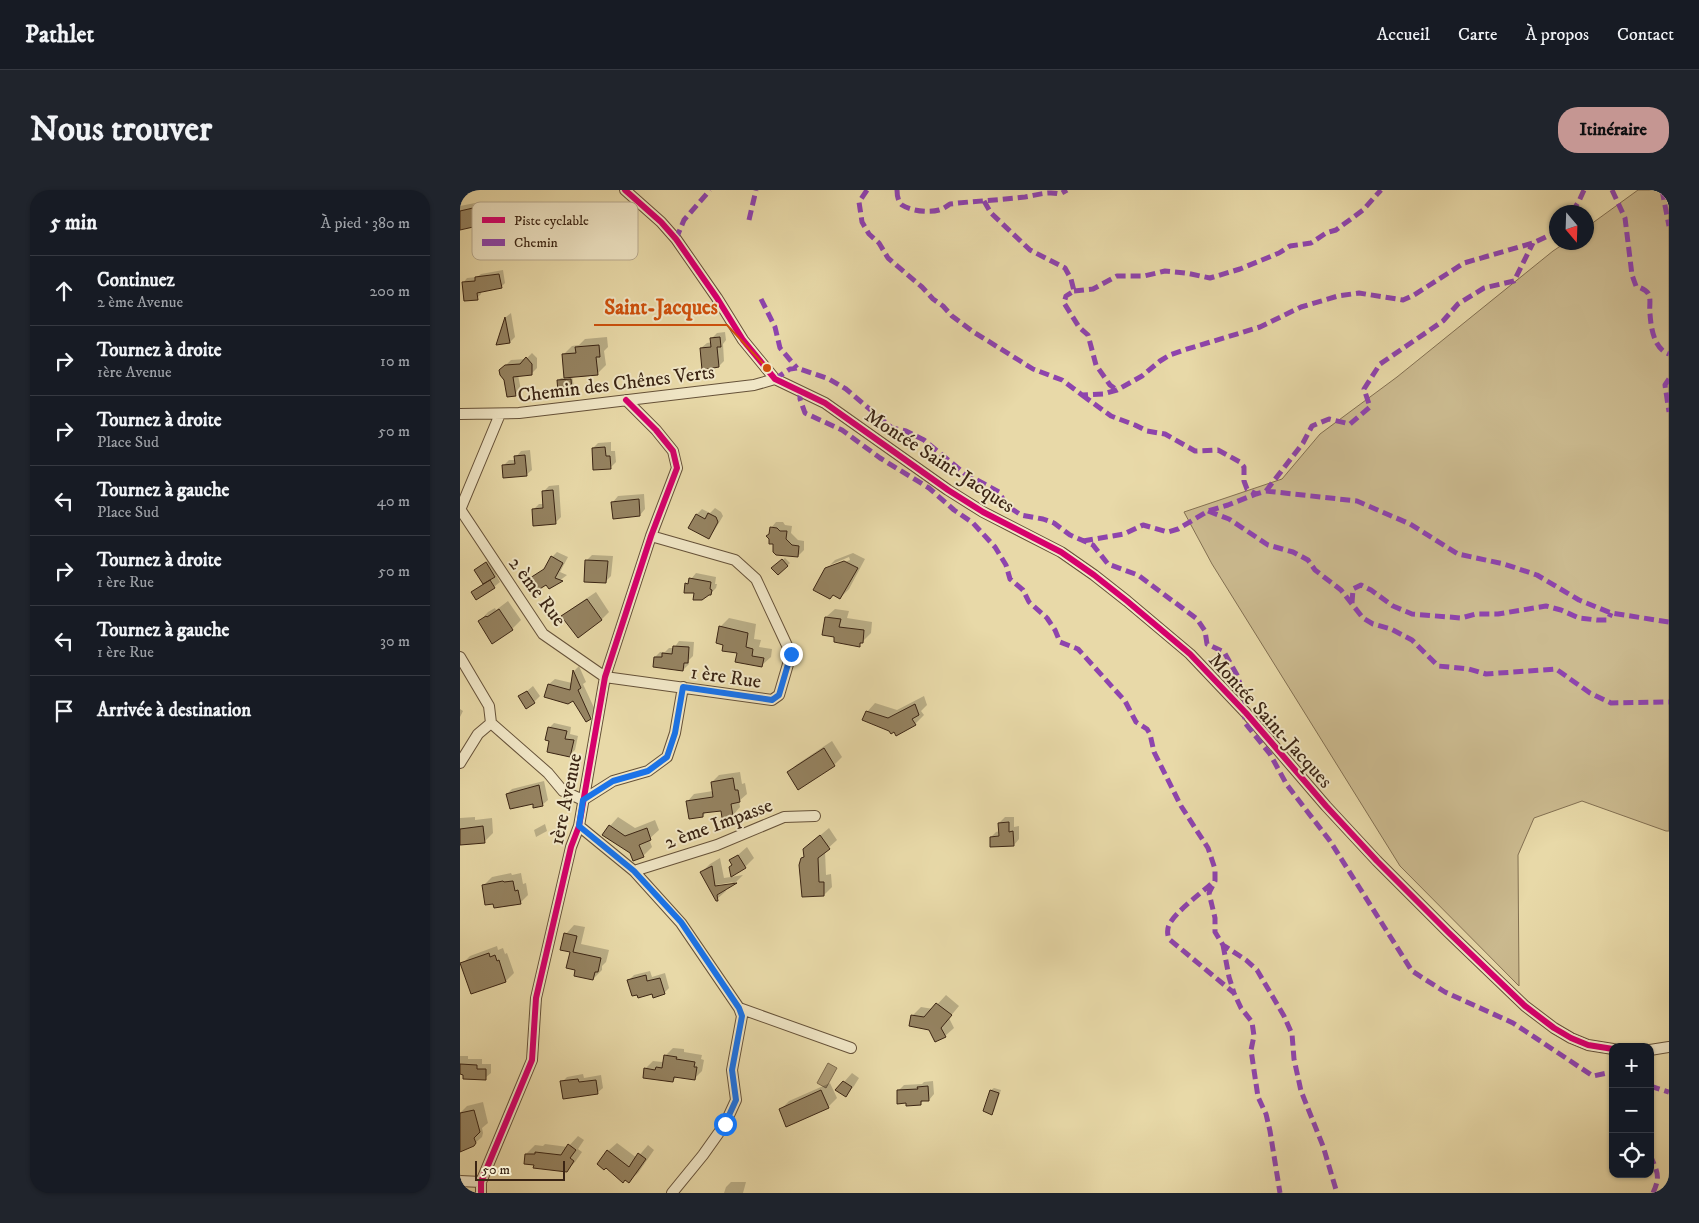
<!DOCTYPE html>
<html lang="fr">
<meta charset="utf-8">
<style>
body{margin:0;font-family:"IM FELL DW Pica",serif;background:#20242c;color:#f1f3f6}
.controls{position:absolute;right:15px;bottom:15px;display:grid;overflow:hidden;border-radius:10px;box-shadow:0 1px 4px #0004}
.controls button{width:45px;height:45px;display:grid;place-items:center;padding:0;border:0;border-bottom:1px solid #363941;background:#171b24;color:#f1f3f6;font:25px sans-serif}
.compass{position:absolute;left:1089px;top:15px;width:45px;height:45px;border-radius:50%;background:#171b24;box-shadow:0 1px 4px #0004;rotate:161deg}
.scale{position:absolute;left:15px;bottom:12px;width:90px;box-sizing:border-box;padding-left:5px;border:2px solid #3b2514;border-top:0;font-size:14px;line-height:18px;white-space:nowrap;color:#3b2514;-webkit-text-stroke:4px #f0e6c6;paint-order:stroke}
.stop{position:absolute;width:15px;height:15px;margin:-11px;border:4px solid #1a73e8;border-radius:50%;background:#fff}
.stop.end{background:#1a73e8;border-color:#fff;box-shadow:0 1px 5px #0008}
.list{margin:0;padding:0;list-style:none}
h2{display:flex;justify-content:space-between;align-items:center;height:65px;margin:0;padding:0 20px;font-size:21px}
h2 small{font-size:16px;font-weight:400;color:#9ea1a6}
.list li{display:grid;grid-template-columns:32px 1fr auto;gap:15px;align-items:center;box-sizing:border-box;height:70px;padding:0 20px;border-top:1px solid #363941}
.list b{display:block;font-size:19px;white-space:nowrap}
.list p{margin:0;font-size:16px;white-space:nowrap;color:#9ea1a6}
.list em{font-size:16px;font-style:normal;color:#9ea1a6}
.icon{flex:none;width:28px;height:28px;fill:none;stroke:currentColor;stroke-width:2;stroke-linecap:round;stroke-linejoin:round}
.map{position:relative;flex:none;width:1209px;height:1003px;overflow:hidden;border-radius:20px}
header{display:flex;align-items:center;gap:30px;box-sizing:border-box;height:70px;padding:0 25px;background:#171b24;border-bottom:1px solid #363941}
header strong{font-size:24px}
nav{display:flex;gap:28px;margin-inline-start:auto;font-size:18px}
.intro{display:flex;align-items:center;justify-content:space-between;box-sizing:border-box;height:120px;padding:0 30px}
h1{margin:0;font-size:35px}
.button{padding:12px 22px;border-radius:20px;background:#c59692;color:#111;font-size:18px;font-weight:700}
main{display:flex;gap:30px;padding:0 30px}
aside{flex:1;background:#171b24;border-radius:20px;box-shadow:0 1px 4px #0004}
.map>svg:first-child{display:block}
</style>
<header>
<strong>Pathlet</strong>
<nav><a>Accueil</a><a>Carte</a><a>À propos</a><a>Contact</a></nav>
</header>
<div class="intro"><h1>Nous trouver</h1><a class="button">Itinéraire</a></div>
<main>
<aside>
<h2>5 min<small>À pied · 380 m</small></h2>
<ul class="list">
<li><svg class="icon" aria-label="ahead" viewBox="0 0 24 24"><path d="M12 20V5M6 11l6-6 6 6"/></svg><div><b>Continuez</b><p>2 ème Avenue</p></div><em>200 m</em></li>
<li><svg class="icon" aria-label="right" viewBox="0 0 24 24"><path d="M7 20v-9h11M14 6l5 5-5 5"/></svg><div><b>Tournez à droite</b><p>1ère Avenue</p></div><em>10 m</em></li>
<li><svg class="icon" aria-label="right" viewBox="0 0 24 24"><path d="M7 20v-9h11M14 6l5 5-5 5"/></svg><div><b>Tournez à droite</b><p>Place Sud</p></div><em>50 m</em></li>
<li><svg class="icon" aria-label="left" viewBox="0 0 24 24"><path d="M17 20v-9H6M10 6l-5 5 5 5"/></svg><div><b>Tournez à gauche</b><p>Place Sud</p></div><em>40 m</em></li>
<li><svg class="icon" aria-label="right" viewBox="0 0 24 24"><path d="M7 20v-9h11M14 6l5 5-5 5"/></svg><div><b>Tournez à droite</b><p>1 ère Rue</p></div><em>50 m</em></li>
<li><svg class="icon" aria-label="left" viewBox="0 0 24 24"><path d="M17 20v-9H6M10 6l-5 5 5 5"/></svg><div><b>Tournez à gauche</b><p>1 ère Rue</p></div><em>30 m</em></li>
<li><svg class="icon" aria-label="arrive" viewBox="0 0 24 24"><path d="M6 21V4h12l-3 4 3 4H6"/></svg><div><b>Arrivée à destination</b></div></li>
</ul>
</aside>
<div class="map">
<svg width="1209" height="1003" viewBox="0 0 1209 1003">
<rect width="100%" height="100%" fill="#e8d9a8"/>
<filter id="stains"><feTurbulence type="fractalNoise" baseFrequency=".004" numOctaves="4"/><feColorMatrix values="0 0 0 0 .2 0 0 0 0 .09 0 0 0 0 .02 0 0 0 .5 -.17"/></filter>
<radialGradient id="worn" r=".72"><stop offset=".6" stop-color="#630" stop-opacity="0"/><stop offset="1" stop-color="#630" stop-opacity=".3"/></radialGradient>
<path fill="#cbba8f" stroke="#837052" d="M1178,0h31v641h-3l-84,-30 -48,17 -16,37 1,131 -119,-120 -188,-302 -28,-52 98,-33 38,-45 77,-57 156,-126 12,-8 21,-1 1,-15z"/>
<path fill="#ad9c76" stroke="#7f6c4f" d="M368,873l9,5 -11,20 -9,-5z"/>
<path fill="#0003" fill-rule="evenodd" d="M20,12l1,7 29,1 -3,4h24v17l-7,7 -41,-15 -23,6v-23z
M43,80l2,13 -4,4 -20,4v3l-4,4 -14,-15 4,-5 10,-1 4,-3z
M51,123l4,24 -5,5 -12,2 8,-27z
M265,142l1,8 -3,4 1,17 -5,5 -18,-18 6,-5 5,-1 -1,-3 6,-6z
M147,147l1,10 -4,4 2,14 -9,9 -25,2 2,11 -3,2 -13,-8 3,-3h4l-2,-23 9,-9 7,-1 6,-6z
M72,163l5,5v10l-5,5 -14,2 3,15 -5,5 -16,-24 11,-11 15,-1z
M151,252v9h4l1,11 -6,6 -17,-20 5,-5z
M70,260l2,20 -6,5 -23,-9 6,-6h7v-3l5,-6z
M99,295l2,32 -6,6 -22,-13 6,-6h5l-1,-12 6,-6z
M184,304l1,15 -5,6 -27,-13 5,-6z
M255,318l6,4 2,4 -9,15 -5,6 -19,-10 7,-13 5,-5 8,4z
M316,332h7l2,3 7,1 -1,7 7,7 6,1v9l-6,6 -24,-13 -3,-15z
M97,362l11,5 -8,15 7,3 -17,13 -3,-5 -15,-5 15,-11 5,-10z
M393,363l12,6 -16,30 -9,9 -14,-29 3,-3v2l21,-8 -1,-3 -19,8 5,-5z
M132,365l21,1 -2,20 -5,5 -20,-20z
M32,367l8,13 -4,5 4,7 -6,5 -21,5 11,-9 -8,-13z
M325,368l5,5 -12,11 -5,-6z
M236,383l20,4 -1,7h2l-1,4 -5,5 -16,-1 -8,-8z
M136,402l13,20 -7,7 -23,17 -16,-20 8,-7z
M48,411l13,19 -9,9 -19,13 -13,-21 8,-9 7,-4 1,2z
M375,419l14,2 -2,7 25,4 -1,11 -12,12 -23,-9 -10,-19z
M269,428l27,6 -2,15 7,1 -2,7 13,2 -1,8 -9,8 -38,-21 -4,-17z
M219,451l15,1 -1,14 -4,4v4l-6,6 -28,-13 5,-5h5l4,-4h5z
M119,476l7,16 -3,2 13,28 -6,6 -17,-19 -27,-3 3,-12 6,-5 17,4 2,-12z
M73,496l7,10 -6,6 -14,-5z
M464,506l3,9 -6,6 3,4 -9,9 -19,10 -2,-3 -27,-19 8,-9 22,7z
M0,519l3,2 -3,6z
M94,533l17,4 -1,7 8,2 -3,14 -6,5 -19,-15 -1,-12z
M372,551l10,16 -8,8 -35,23 -10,-16 7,-7z
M280,582l2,12 3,-1 2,11 -8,7 1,6 -7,8 -11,-6 -15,2 -4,5 -16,-14 7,-8 19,-3 -1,-9 7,-7z
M84,591l4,19 -6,5 -35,-11 5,-5z
M15,627v3l17,-2 1,15 -9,9 -24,2v-26z
M158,627l17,11 20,-8 4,10 -10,9 3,8 -9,9 -12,-4 -21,-26z
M545,627h9v10l5,-1v13l-5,6 -23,-8 5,-5 4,-1 -1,-8z
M85,634l2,7 -11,6 -2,-7z
M369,638l8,12 -12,11 1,24 5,-1 1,13 -8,8 -22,-37 3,-2 -1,-7z
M287,657l7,11 -9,9 -13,8 1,-11 -2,-3z
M260,668l4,20 19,-3 -7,7 -11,7 1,2 -9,8 -15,-27 8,-8zM273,692l-3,3 -14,2v-2z
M51,683l1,2 9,-2 2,11 3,-1 2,12 -8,8 -36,-18 8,-8z
M114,735l11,2 -4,17 28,6 -3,12 -4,4v4l-9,9 -16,-10 -11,-35z
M37,756l1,4 5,-2 2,6 2,-1 7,20 -8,8 -34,12 -10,-29 8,-8z
M190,781l2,6 13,-4 4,15 -5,5 -35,-13 5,-5z
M486,805l13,11 -10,12 5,10 -9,8 -33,-20 9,-9 12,2z
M213,858l11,1v3l18,3 -1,4 3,1 -2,11 -8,8 -17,-3 -4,5 -28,-12 8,-8 9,1 3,-2v-4z
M0,866h8v3h14v5h9v9l-6,5 -25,-5z
M392,883l7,5 -5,8 -9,9 -1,-13z
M123,884l1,4 17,-3 2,13 -6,5 -35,-11 5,-5z
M473,891l1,13 -5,6h-5l-3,3 -23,-12 6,-6 18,-1 2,-2z
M370,893l7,15 -9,9 -48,3 9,-9z
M534,898l7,2 -7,21 -3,2 -7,-2 7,-21z
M23,912l5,21 -6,5 1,5 -1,4 -9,8 -13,5v-37l7,-7z
M118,946l6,4 -6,9 4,3 -7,10 -9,9 -31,-7 -9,-10 9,-9 8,1 2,-2 23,3z
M157,953l20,15 11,-13 6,5 -16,23 -9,8 -22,-15 1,-15z
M271,992h15l-3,11h-19l2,-6z"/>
<path fill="#958361" stroke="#3b2514" d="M13,18l1,8 29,1v3l-3,1h24v18l-41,3 -1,-17 -22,5v-19z
M39,84l3,14 -25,5 1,7 -14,1 -2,-19 13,-1v-4z
M45,127l5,26 -14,2z
M260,147l1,10h-4l2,20 -17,3 -2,-22 11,-1 -1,-9z
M139,155l1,12h-4l2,18 -34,3 -2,-24 14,-1 -1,-6z
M66,167l6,7v11l-19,2 3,19 -9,1 -3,-17 -4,-5 -1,-5 6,-5 15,-1z
M111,189l1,12 -14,1 -1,-12z
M145,257l1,9h4l1,13 -18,1 -1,-22z
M65,265l2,21 -24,2 -1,-13 13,-1 -1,-8z
M93,300l3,34 -23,2 -1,-17 11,-1 -1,-17z
M179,309l1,17 -27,3 -2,-17z
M248,323l8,4 2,5 -9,17 -21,-11 8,-14 9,5z
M310,337l7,1 3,3h7l-1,8 6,6 7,1 -1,11 -22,-2 -3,-3v-8h-4v-5l-3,-3 3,-2z
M91,366l12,7 -8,15 8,3 -14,8 -3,-4 -8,5 -8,-12 14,-9z
M322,369l6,7 -10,9 -7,-7z
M125,370l23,1 -2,22 -22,-1z
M384,371l14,7 -18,31 -7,-4 -3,4 -17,-9 12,-22z
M26,372l9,15 -12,7 -9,-14z
M229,388l22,4 -1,7 2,1 -1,5h-2l-7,5h-9l1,-7h-10l1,-10 3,1z
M30,390l5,8 -19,12 -5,-8z
M127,409l15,21 -24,18 -17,-22z
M39,419l14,21 -21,14 -14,-23 8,-5 1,1z
M365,427l16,2 -2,8 25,3 -1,13h-3v4l-21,-4 -5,-1v-5l-12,-2z
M259,436l29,7 -2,14 7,2 -1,7 12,2 -2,9 -27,-5 2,-9 -15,-2 1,-6 -7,-2z
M213,456l16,1 -1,16h-4l-1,8 -30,-4 1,-10h8v-4l10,1z
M113,480l8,18 -3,2 13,29 -5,3 -13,-21 -5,3 -24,-7 4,-13 22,6z
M67,501l8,12 -9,6 -8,-13z
M455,514l4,11 -7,4 4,6 -20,11 -2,-4 -3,2 -2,-3 -27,-11 4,-9 22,7z
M88,537l19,4 -2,8 9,1 -4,17 -23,-5 2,-11 -4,-1z
M364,558l11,18 -37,24 -11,-18z
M273,588l2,12h3l2,12 -9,2 2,12 -11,2 -1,-7 -18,2v4l-14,2 -3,-18 27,-4 -2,-15z
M79,595l4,21 -10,2v-4l-23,5 -4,-15z
M549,632v10l4,-1 1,15 -24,1v-10l9,-1 -1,-13z
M149,635l16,11 22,-8 4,12 -12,5 5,12 -11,4 -3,-8 -28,-18z
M23,636l2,17 -25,2v-16z
M360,645l10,14 -12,9 1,24h5v14l-22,1 -3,-32 2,-7 3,-1 -1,-8z
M278,665l8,13 -15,9 -2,-10 3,-2 -3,-5z
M252,676l3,20 22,-3 -20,12 1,6h-2l-16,-29z
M43,691l1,1 9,-1 2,10 3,-1 3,14 -27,4 -1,-4 -8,1 -3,-20z
M104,743l13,3 -4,16 28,6 -3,14h-3l-2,8 -19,-4 1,-6 -9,-2 4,-16 -10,-2z
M29,763l1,4 5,-2 2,6 2,-1 7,22 -35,12 -11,-31z
M186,785l1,6 13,-3 5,16 -12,4 -1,-4 -14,4 -1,-3 -5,1 -5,-16z
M476,813l16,12 -11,13 5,9 -11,5 -6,-12 -20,-4 2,-11 13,2z
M204,865l13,2 -1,2 19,3 -1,5h3l-2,13 -21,-3 -1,5 -30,-4 1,-10 11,2 1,-3 6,1z
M0,874l17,1v4h9v11l-23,-1v-4l-3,-1z
M118,889l1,3 17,-2 2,14 -35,5 -3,-18z
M383,891l9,6 -6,10 -11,-7z
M468,896l1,15h-8v4l-15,1v-3l-9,1v-14l21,-1 -1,-2z
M361,900l8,18 -43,19 -7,-18z
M530,900l9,3 -7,22 -9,-4z
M14,920l6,22 -6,6 2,5 -2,3 -14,6v-39z
M108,954l8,6 -6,8 4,3 -7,11 -34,-4 1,-3 -10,-1 1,-10h10v-2l26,3z
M147,960l22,17 9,-14 8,6 -17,24 -4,-3 -2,3 -17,-15 -2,2 -7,-6z"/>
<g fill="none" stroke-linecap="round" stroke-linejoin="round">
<g stroke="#665239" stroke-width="12">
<path id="minor" d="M165,0l36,32 15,17 41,59 26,42 32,39 50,24 123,87 35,22 78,40 33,23 33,26 63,53 56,59 80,93 51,55 71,71 77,74 29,22 17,10 17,7 25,4
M0,224l59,-1 235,-28 21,-6
M0,319l83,125 62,43 167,23 7,-5 12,-41 -35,-75 -21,-19 -84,-24
M0,320l40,-96
M0,467l29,49 2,17 57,50 15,18 20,9 30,-19 35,-10 19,-14 8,-24 8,-46
M0,573l18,-29 13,-11
M119,636l55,45 47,52 58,85 3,8 -10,54 4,30 -11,24 -22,31 -31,38
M174,681l83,-26 67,-28 31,-1
M279,818l112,40
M1190,860l19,-3
M0,991l21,1
M21,1003v-11l51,-122 4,-62 35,-151 8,-21 26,-149 46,-141 26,-68 -4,-17 -17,-21 -30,-30"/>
</g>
<use href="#minor" stroke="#f0e6c6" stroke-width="10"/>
<path stroke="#8e44ad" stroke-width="5" stroke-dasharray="10 5" stroke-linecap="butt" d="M407,0l-8,12 3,20 7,12 10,9 9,15 34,29 11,12 10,7 9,10 20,15 61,38 29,11 20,15 21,-1 14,-4 25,-14 18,-15 10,-6 14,-5 76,-23 41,-20 37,-11 21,-3 44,7 11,-5 50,-32 69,-20 23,-11
M437,0c0,5 1,12 5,15 9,6 27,8 37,5 4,-1 8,-4 11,-6 25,-3 50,-4 75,-7 12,-2 23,-6 35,-3l7,-4
M1152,0l13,28 7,57 4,11c5,2 11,4 13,9 2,5 0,13 1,19 1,14 4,35 19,40
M1202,0l7,36
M524,11l7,12 39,37 35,18 6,11 3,12 -8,5 -2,7 15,24 9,8 8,30 14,20 7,5
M1112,22l7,-11 5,-11
M289,30l7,-30
M216,49l8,-19 26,-30
M614,101l19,-2 24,-13h27l21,-5 21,2 24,5 30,-9 39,-16 11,-7 21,-3 15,-10 10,-3 27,-20 18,-20
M301,109l14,28 5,21 17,20
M315,189l15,-10 7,-1 32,11 17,10 46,39 14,3 18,9 40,33 35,19 6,11 7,6 9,6 22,4 11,4 16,12 23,10 15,19 30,11 59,44 8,12 2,13 17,8 13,23 8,23v25l25,31 17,31 43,56 82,130 33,21 68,31 80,53 14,-3 6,1
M1209,189l-4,6 4,27
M340,201v8l5,14 37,17 38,28 49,30 25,22 19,13 22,24 11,18 4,14 13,11 6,12 18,16 8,12 5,12 18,7 47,52 11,21 11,7 3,5 4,18 27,54 27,42 7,21v12l-6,12 6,25v14l8,13 23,15 11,10 27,46 8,18 2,25 7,32 22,55 14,47
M622,205l29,21 24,9 12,6 18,3 30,17 23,-1 22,12 4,5v14l3,8 9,5 10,-3 91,10 53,23 48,30 46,10 33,11 42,25 32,13 58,9
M806,301l37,-48 9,-17 17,-7 21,5 20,-17 -6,-18 16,-25 63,-43 15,-17 26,-16 30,-7 19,-38
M748,321l21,8 39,26 25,7 15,8 7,10 26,20 22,28 10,6 18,5 21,11 26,26 31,3 17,5 70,-5 34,24 21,10 58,-1
M623,351l41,-7 19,-9 25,7 10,-3 30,-18 20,-6 28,-11
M892,413l1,-14 8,-4 10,5 22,16 19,8 49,4 15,-4h22l48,-8 15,4 18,8 18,2h11l3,-7
M751,694c-11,10 -34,27 -41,39 -3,5 -3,11 -1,16l65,54 7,15 11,14 2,14 -3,14 7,47 8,17 4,17 10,62
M763,755l6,32 5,16
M1190,896l19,6
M1190,965c7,16 11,21 3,38"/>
<g stroke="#f0e6c6" stroke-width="9">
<path id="cycleway" d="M165,0l36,32 15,17 41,59 26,42 32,39 50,24 123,87 35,22 78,40 33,23 33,26 63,53 56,59 80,93 51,55 71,71 77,74 29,22 17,10 17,7 25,4
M21,1003v-11l51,-122 4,-62 35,-151 8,-21 26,-149 46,-141 26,-68 -4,-17 -17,-21 -30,-30"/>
</g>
<use href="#cycleway" stroke="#d6006c" stroke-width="6"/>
</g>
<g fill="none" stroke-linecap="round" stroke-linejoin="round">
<path stroke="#1a73e8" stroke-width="6" d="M265,934l11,-24 -4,-30 10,-54 -3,-8 -58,-86 -47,-51 -55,-45 4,-26 30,-19 35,-10 19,-14 8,-24 8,-46 89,13 7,-5 12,-41"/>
</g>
<g text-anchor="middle" stroke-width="4" stroke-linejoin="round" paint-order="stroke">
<g font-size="20" fill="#3b2514" stroke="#f0e6c6">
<text transform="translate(156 193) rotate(-7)" y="7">Chemin des Chênes Verts</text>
<text transform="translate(480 270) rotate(33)" y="7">Montée Saint-Jacques</text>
<text transform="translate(78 401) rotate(53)" y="7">2 ème Rue</text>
<text transform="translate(266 486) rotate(8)" y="7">1 ère Rue</text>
<text transform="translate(811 530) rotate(48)" y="7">Montée Saint-Jacques</text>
<text transform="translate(105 609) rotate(-78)" y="7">1ère Avenue</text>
<text transform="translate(258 633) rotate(-20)" y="7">2 ème Impasse</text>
</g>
</g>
<rect x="12" y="12" width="166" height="58" rx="8" fill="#f0e6c6" stroke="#baac91" stroke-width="1"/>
<rect x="22" y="27" width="23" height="6" fill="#d6006c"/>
<rect x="22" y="49" width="23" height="7" fill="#8e44ad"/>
<g font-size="14" fill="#3b2514">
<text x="54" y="35">Piste cyclable</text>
<text x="54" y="57">Chemin</text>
</g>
<path fill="none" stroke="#ce510d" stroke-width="2" d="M307 178L267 135H134"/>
<circle fill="#ce510d" stroke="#f0e6c6" stroke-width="2" cx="307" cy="178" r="5"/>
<g font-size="21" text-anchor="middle" font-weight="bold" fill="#ce510d" stroke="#f0e6c6" stroke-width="4" stroke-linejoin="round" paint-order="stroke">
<text x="201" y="124">Saint-Jacques</text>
</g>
<rect width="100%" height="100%" filter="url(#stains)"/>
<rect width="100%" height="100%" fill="url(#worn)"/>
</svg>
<div class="controls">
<button>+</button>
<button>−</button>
<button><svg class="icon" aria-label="locate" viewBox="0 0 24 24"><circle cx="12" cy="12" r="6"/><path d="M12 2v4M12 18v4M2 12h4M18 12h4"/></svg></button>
</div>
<svg class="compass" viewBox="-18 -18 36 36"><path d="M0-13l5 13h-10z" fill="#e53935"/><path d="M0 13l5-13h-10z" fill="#9ea1a6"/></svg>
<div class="scale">50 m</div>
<div class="stop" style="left:265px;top:934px"></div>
<div class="stop end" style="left:331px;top:464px"></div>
</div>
</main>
